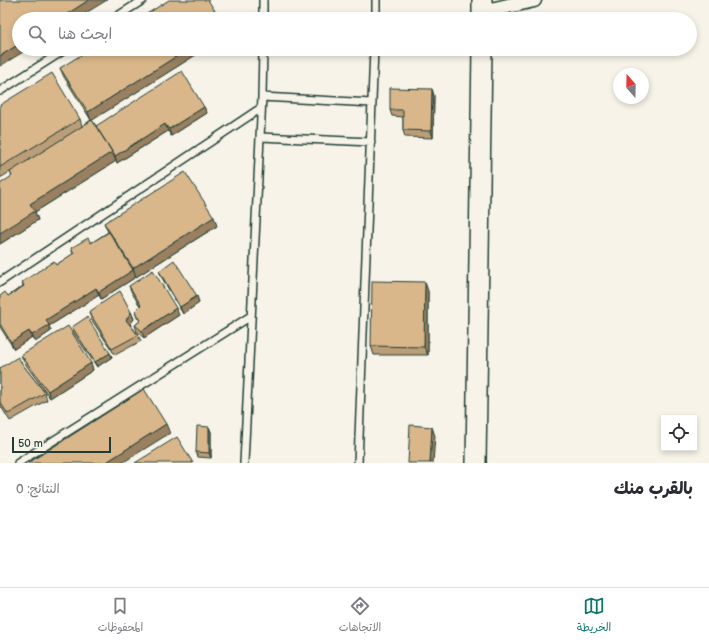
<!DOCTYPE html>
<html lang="ar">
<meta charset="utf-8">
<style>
body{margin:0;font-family:"Balsamiq Sans","Playpen Sans Arabic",sans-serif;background:#f2f2f3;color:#2b2b33;direction:rtl}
.controls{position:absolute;right:12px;bottom:12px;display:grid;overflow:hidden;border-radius:0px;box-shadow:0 2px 6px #0003}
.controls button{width:36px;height:36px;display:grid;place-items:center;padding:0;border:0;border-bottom:1px solid #e1e1e2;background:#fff;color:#2b2b33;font:20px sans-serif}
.compass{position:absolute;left:613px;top:68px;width:36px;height:36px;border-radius:50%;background:#fff;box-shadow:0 2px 6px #0003;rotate:340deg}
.scale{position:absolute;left:12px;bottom:10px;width:99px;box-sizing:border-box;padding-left:4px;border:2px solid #1f3d34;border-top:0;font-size:11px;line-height:14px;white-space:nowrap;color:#1f3d34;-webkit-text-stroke:3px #f7f3e8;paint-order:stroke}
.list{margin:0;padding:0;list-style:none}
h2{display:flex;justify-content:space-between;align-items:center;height:52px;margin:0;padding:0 16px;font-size:17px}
h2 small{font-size:13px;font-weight:400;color:#7c7c81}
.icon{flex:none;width:22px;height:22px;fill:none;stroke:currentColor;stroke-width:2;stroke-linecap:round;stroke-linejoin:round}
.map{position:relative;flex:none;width:709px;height:463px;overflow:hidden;direction:ltr}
.search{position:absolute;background:#fff;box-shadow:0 2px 6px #0003;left:12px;right:12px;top:12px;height:44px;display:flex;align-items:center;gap:10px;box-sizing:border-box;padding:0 14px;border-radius:22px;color:#7c7c81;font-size:15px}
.sheet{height:124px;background:#fff}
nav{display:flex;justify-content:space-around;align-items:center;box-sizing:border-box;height:56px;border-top:1px solid #e1e1e2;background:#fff;font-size:11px;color:#7c7c81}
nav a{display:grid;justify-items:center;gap:2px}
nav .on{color:#0f766e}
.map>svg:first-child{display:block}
</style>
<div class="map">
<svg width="709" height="463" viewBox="0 0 709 463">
<rect width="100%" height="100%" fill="#f7f3e8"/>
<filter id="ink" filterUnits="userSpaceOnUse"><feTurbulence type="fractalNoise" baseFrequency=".025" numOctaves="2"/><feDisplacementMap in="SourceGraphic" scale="8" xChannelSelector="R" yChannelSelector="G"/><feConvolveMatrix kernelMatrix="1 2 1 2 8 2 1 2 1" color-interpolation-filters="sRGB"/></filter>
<g filter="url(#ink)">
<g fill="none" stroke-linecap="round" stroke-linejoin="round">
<g stroke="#1f3d34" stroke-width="10">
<path id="service" d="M113,19l30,-19
M263,19v-19
M376,19v-19
M0,91l66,-42
M262,97l110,6
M260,137l111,5
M0,282l261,-174
M18,463l233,-147
M244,463l18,-366 1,-48
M358,463l16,-414"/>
</g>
<g stroke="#1f3d34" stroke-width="17">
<path id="minor" d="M482,12l52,-12"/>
</g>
<g stroke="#1f3d34" stroke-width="22">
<path id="secondary" d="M482,19v-19
M476,463l6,-414"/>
</g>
<use href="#service" stroke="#f7f3e8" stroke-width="7"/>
<use href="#minor" stroke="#f7f3e8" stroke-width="14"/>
<use href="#secondary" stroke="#f7f3e8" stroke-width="19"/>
</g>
<path fill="#bb9d78" stroke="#1f3d34" d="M205,49l-113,71 4,6 108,-19 3,6 -36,23 -3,-5 -51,32 -1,-2 -81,51 3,8 -38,24v-60l12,-7 -2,-5 -10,6v-73l80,14 2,7 9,-6 -27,-43 -4,-9z
M432,89l2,7 -1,42 -28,-1 -2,-7v-13l-11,-1 -2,-6z
M104,223l113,3 -116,73 -2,-4 -50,31 2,5 -16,11 -3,-5 -18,12 -14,-22v-31h8l15,-10 -1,-4 34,-17 17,-11 -2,-6 20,-5 17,-11z
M159,271l38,25 2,7 -16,11 -21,-36z
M129,286l50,29 -35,23 -7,-6 -2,-7 5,-4 -3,-3 -2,-7 5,-5 -8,-13z
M428,291v64h-54l-3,-9z
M89,312h42l3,7 -4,5 8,11 3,6 -26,14 -24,-36z
M72,327l38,26 2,4 -15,10 -24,-35z
M21,355l70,8 2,7 -43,28 -26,-36z
M23,365l22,28 2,7 -37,21 -10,-16v-37z
M209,427l2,5v26l-13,-1 -2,-5z"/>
<path fill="#988061" stroke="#1f3d34" d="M89,0h18l-31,19h-17z
M19,44v5h9l-28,17v-10z
M188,49h17l-114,72 -3,-9z
M432,89l2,7 -1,42 -2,-7z
M204,107l3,6 -36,23 -2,-7z
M165,124l3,7 -51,32 -2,-7z
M112,152l4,9 -81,51 3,8 -38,24v-11l30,-29z
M214,217l3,9 -81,51 -3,-9z
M133,270l3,7 -35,22 -2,-7z
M425,282l3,9v64l-4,-8z
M96,288l3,7 -50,31 2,5 -16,11 -3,-7 14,-15z
M197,296l2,7 -16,11 -3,-7z
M176,308l3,7 -35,23 -2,-7z
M131,312l3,7 -5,7 -3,-6z
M29,331l3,6 -18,12 -3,-7z
M110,353l2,4 -15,10 -2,-5z
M91,363l2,7 -43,28 -2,-7z
M166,424l4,9 -48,30h-17z
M209,427l2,5v26l-2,-5z
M432,427l3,9 -2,27h-3z"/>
<path fill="#d9b78b" stroke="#1f3d34" d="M0,0h89l-30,19h-40v25l-19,12z
M169,0h39l12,19h-81z
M91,49h97l-100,63 -28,-44z
M182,71l22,36 -35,22 -4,-5 -50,32 -19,-30z
M52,73l28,46 -80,48v-62z
M390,88l42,1 -1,42 -28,-1v-20h-13z
M92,120l20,32 -82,52 5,7 -35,22v-49l12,-8 -2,-4z
M185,172l29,45 -81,51 -29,-45z
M109,232l24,38 -34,22 -3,-4 -50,32 3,5 -17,10 -3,-4 -18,11 -11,-18v-28l5,-4 3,4 16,-10 -2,-4 32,-21 2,4 18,-12 -3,-5 17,-10 3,5z
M174,260l23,36 -17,11 -21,-36z
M153,270l23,38 -34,23 -7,-6 6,-5 -6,-9 6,-6 -12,-19z
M372,281l53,1 -1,65 -53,-1z
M120,291l11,21 -5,8 12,15 -26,14 -23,-37z
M87,317l23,36 -15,9 -23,-35z
M68,326l23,37 -43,28 -27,-36z
M18,357l5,8 22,28 -37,21 -8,-12v-34z
M144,389l22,35 -61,39h-77z
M410,425l22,2 -2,36h-22z
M197,426l12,1v26l-13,-1z
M177,437l16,26h-58z"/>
</g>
</svg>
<div class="controls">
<button><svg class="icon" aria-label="locate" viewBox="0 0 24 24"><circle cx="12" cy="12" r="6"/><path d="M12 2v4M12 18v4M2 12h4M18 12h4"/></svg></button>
</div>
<svg class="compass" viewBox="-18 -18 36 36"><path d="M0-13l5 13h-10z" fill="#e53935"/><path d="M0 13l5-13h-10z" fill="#7c7c81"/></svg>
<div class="scale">50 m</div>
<div class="search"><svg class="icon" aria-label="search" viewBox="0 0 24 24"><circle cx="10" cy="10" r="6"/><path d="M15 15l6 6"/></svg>ابحث هنا</div>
</div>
<section class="sheet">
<h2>بالقرب منك<small>النتائج: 0</small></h2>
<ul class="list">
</ul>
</section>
<nav>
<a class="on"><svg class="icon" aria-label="map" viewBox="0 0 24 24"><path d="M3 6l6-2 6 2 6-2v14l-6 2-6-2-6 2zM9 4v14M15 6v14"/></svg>الخريطة</a>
<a><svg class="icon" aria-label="directions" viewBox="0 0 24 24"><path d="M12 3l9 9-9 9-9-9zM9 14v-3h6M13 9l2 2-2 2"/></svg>الاتجاهات</a>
<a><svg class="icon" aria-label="saved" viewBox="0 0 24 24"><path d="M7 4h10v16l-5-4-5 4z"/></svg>المحفوظات</a>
</nav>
